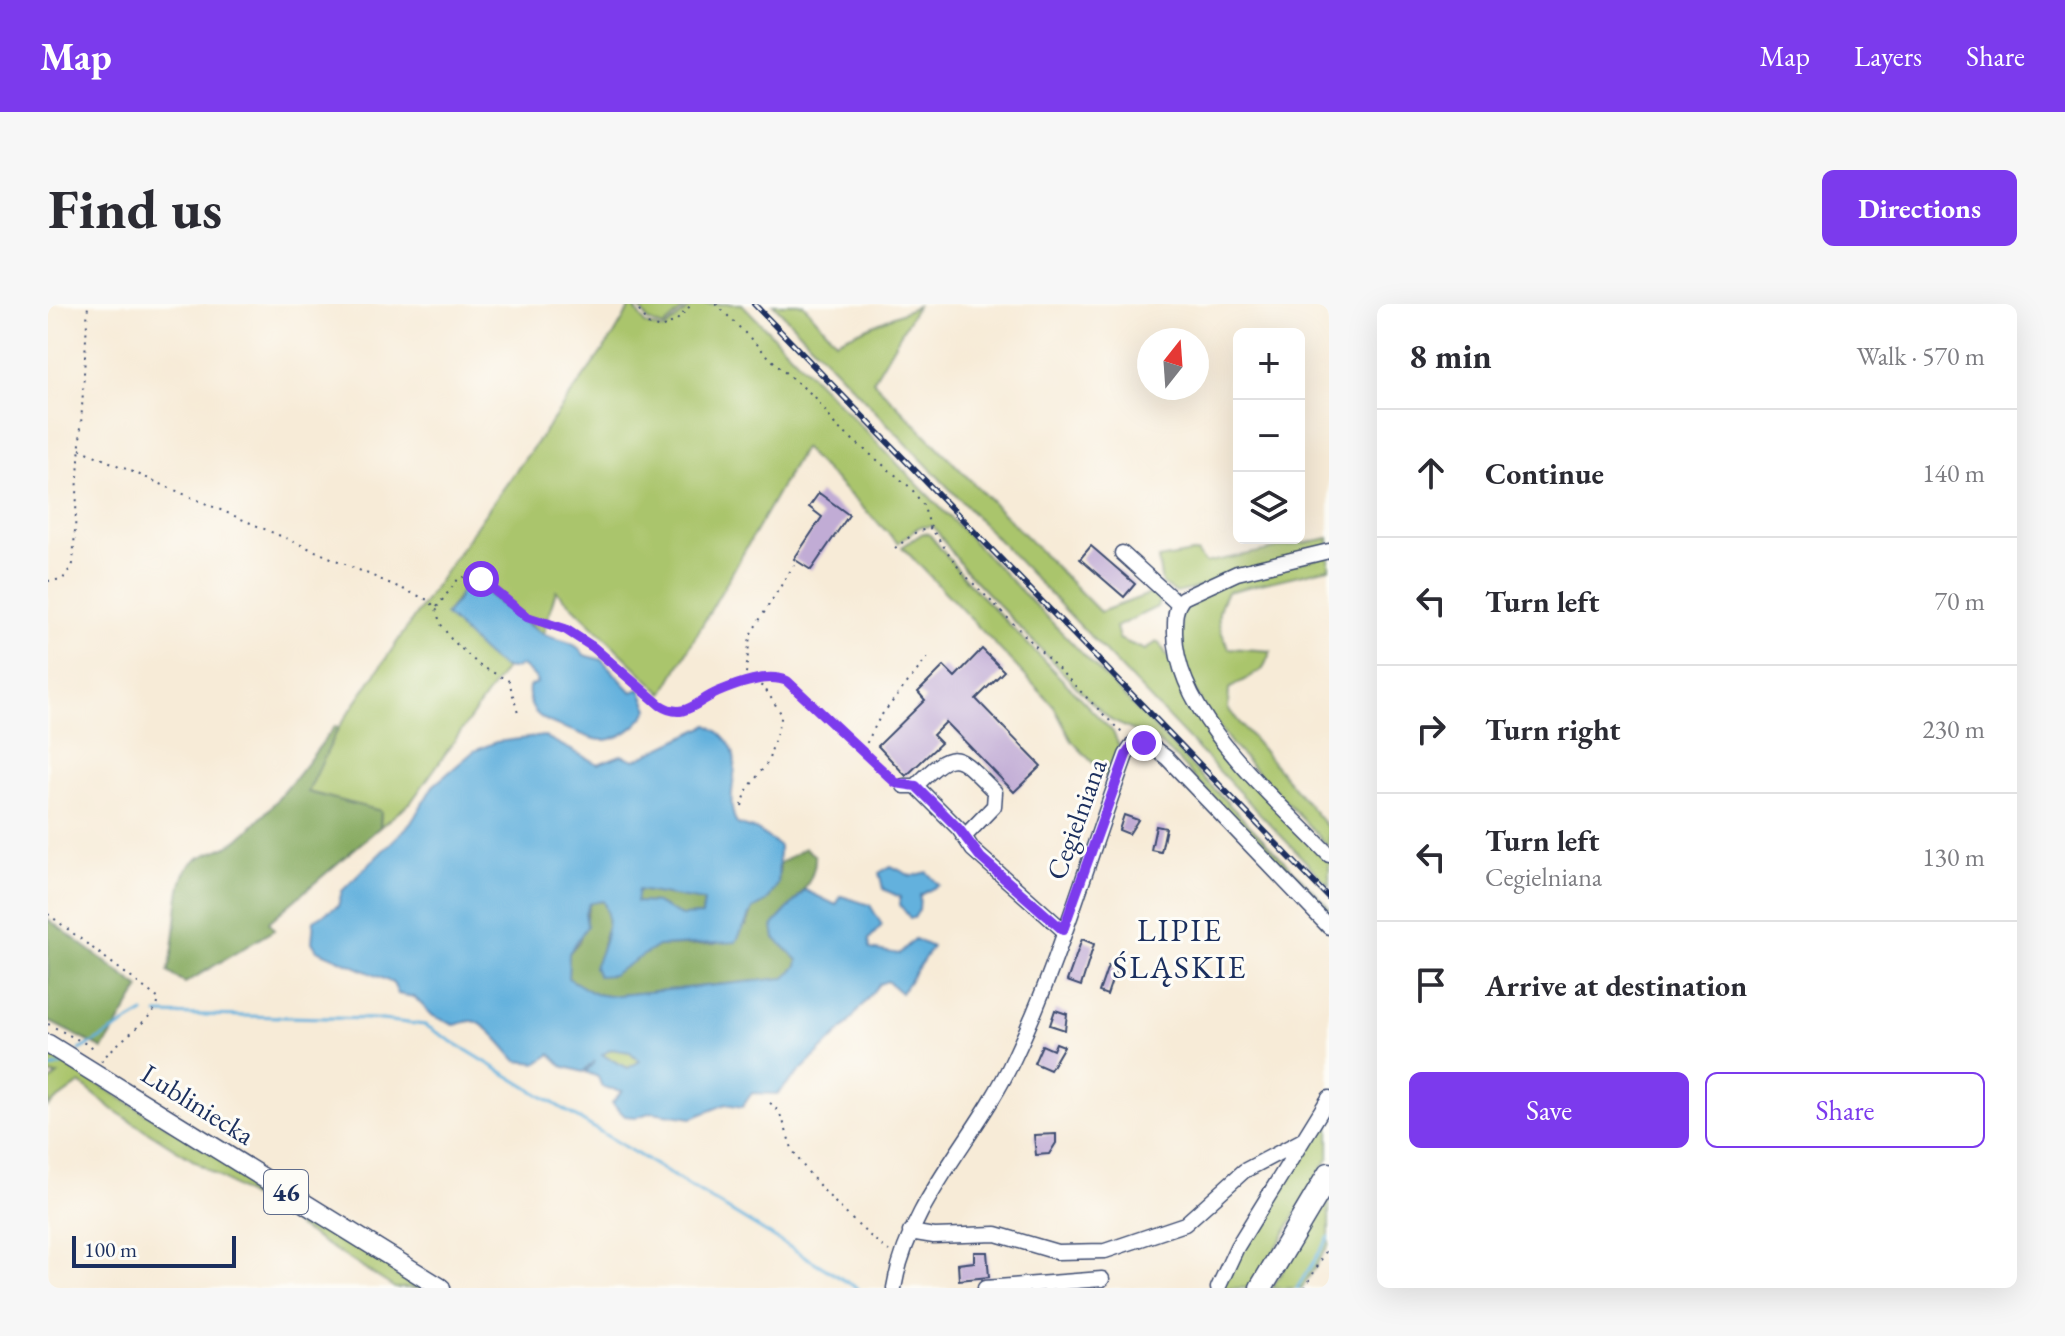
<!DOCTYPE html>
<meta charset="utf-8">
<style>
body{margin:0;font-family:"EB Garamond",serif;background:#f7f7f7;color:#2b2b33}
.controls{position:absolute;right:24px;top:24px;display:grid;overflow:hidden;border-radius:12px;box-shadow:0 8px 32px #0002}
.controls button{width:72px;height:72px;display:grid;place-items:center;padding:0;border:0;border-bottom:2px solid #e1e1e2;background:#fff;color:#2b2b33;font:40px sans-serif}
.compass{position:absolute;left:1089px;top:24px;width:72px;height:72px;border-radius:50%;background:#fff;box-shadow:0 8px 32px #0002;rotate:17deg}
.scale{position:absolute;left:24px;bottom:20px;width:164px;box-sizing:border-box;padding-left:8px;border:4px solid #1b2f5e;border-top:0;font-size:22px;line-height:28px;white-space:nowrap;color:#1b2f5e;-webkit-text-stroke:6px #fdfcf7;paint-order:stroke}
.stop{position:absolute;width:24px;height:24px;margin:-18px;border:6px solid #7c3aed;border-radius:50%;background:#fff}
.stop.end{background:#7c3aed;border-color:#fff;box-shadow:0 2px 8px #0008}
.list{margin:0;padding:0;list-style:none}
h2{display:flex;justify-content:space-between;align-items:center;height:104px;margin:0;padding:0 32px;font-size:34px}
h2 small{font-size:26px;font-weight:400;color:#7c7c81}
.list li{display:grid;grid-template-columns:52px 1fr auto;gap:24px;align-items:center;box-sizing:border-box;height:128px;padding:0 32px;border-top:2px solid #e1e1e2}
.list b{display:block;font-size:30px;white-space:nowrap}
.list p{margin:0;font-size:26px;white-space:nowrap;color:#7c7c81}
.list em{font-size:26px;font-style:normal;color:#7c7c81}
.actions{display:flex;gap:16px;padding:24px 32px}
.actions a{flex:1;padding:18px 0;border:2px solid #7c3aed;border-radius:12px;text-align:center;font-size:28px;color:#7c3aed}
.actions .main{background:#7c3aed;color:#fff}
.icon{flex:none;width:44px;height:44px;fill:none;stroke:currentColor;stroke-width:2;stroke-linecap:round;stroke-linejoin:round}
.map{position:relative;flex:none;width:1281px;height:984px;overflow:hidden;border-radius:12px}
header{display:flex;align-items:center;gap:48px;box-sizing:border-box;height:112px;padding:0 40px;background:#7c3aed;color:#fff}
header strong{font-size:38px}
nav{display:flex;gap:44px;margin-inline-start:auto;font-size:28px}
.intro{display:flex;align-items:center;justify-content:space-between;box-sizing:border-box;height:192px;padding:0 48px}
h1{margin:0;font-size:56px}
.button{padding:20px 36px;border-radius:12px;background:#7c3aed;color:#fff;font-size:28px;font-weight:700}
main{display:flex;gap:48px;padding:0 48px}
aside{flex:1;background:#fff;border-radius:12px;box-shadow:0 8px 32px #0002}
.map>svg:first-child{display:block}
</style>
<header>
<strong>Map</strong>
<nav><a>Map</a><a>Layers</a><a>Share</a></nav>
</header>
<div class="intro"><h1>Find us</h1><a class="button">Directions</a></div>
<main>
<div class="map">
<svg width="1281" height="984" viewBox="0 0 1281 984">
<rect width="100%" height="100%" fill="#fdfcf7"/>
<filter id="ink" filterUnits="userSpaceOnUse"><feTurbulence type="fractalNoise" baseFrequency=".0125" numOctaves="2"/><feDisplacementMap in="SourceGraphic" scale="16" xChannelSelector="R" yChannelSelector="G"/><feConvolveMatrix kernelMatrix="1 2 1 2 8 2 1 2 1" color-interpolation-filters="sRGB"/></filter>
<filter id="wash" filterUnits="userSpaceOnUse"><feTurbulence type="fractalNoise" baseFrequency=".006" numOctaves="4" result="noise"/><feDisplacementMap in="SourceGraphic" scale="32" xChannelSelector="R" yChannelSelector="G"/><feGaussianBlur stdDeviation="1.8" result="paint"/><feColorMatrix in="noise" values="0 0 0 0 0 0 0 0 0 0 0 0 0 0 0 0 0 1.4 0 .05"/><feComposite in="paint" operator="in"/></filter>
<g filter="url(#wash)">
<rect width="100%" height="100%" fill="#f7ebd7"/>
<path fill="#aac56c" stroke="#627a65" stroke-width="2" d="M584,0l13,20 18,6 31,-26h48l587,603v11l-157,-164 -15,-13 -45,-20 -25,-23 -123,-129 -31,-43 -14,1 -21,16 -95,-95 -140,246 -107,-104 -13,44 -72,-54 -26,35 61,53 -95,134 -31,25 1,-16 -74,-19 32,-65 143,-209 132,-183z
M589,0h52l-26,23 -15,-6z
M725,0h30l33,37 81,-35 -44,75 227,231 55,-20 5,7 -3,8 -41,20 3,12 26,11 12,-8c8,4 35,59 43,72 36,55 85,101 129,148v24z
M875,229l6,1 37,46 147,152 7,16 -8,35 -40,-42 -19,-36 -151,-158z
M1281,234v10l-140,42 -13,3 -14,-9 -4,-25 39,-7 8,11z
M1281,251v13l-102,24c-13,22 -10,34 2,56l42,3 -8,18 -34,20 -1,20 101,120v18l-96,-101 -31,-43 -19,-36 -2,-52 11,-16 19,-13z
M563,745l19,3 10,9 -12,7 -26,-13z
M0,749l381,235h-34l-280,-177 -35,-28 -32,23v-23l10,-8h-10z
M1281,802v51l-76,131h-31l21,-43z
M1281,889v51l-27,44h-30z"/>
<path fill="#87aa60" stroke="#516c5f" stroke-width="2" d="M287,422l4,1 -31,65 73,19 -1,16 -111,95 5,8 -89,53 -17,-11c10,-30 6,-81 19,-103 10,-17 37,-17 52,-30 37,-33 66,-73 96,-113z
M757,544l10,8c2,28 -26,50 -42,69l2,13 23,22 -1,6 -11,12 -177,18 -14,-2 -27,-16 1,-25 10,-11 11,-39 13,-2c11,21 0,33 -3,54l46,-2 12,-7 57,-2 32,-19 6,-16 14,-8 11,-17 2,-21z
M589,586l67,11 -2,14 -21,1 -25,-13 -20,-1z
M0,615l92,69 -37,61 -55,-28z"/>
<path fill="#64b1dd" stroke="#40709e" stroke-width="2" fill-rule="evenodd" d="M423,276c22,18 45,39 70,53 14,8 34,6 43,22l18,5 30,32 8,-3 9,20c-8,13 -22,26 -38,30 -11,3 -20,-1 -30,-5 -24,-10 -56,-12 -52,-48l8,-3 -2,-6 -13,-11c-4,0 -8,3 -12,3 -15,0 -50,-42 -65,-54l12,-14 6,-17z
M660,421c51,29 10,62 29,99l22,7 20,15 -1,38 -11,17 -14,8 -17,33 -78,4 -46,29 -14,1 -4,-9c9,-20 20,-45 9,-66l-13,2 -5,10 2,13 -18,27 -1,25 27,16 14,2 176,-18 12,-12 1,-6 -23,-22 -2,-13 32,-35 31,15 5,-9 29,9 12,20 -13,14 1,10 29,5 16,-15 17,8 -31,46 -14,-12 -8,3 -33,42 -69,68 -25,-1 -10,14 -16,-3 -34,14 -40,-6 -15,5 -12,-1 -13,-13 10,-12 -20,-4 -4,-10 -12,-5 9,-11 -12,11 -21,-6 -11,-12 -13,9 -21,-2c-9,-9 -30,-38 -44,-40 -6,-1 -12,3 -19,4l-21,-9 -19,-19 -16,-3 -5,-11 -76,-33 -5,-8 2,-22 24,-14 4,-15 69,-68 22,-37 41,-35 22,-9 48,-6 54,28 23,-9 14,5zM590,586l66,11 -2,14 -21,1 -25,-13 -20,-1zM563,745l19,3 10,9 -12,7 -26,-13z
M843,562l20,10 16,-4 12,13 -19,10 -1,15 -5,8h-4l-10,-13v-8l-17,-8 -4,-16z"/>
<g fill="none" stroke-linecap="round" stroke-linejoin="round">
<path stroke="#64b1dd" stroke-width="3" d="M110,710l215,5 52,6 432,263
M32,746l64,-37
M0,765l13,-4
M1249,984l32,-51"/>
</g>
<g id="blocks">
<path fill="#c1acd5" d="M771,189l30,22 -38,55 -17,-11 28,-42 -13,-10z
M1043,242l44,38 -11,13 -44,-38z
M934,345l22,22 -28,28 65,67 -27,26 -68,-70 -13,13 8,8 -35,33 -28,-30 47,-46 -7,-8 26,-26 11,11z
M1076,511l14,5 -9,14 -10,-4z
M1108,522l10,2 -5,24 -10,-2z
M1034,635l12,5 -13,42 -14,-5z
M1060,662l8,2 -9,27 -8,-3z
M1007,706l12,4 -2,16 -15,-5z
M1008,739l8,3 -14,24 -16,-7 8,-18 11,5z
M1008,830v9l-7,11 -13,1 -2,-20z
M926,948h13l2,25 -30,3 -1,-16 16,-2z"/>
</g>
</g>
<g filter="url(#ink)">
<use href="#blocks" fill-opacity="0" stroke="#3c4b70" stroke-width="2"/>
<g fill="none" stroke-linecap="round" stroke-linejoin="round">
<g stroke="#3c4b70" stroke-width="17">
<path id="minor" d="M1281,247l-92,22 -54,25c-9,11 -8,22 -8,35 1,83 100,165 154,222
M1074,249l56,51
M856,482h12l43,43 14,21 90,80
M868,482c40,-42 42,-30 79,6l-1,14 -29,30
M862,928l24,4 62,-2 61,18 48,-1 80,-27 59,-53 57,-30
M846,984c15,-88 84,-151 120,-230 46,-97 75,-203 112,-303l8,-12 17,3 16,12 162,169
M937,984l117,-9
M1170,984l19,-41 92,-149"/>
</g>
<g stroke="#3c4b70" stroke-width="21">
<path id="major" d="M0,740l393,244"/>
</g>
<g stroke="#3c4b70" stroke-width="25">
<path id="highway" d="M1213,984l68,-114"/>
</g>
<path stroke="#3c4b70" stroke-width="2" stroke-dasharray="2 6" stroke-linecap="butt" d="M587,0l12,20 14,4 16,-8 15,-16
M668,0l65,65 34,28 21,29 75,62 12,17 8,23 29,42 164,165
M32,145l348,151 8,8 4,15 11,16 28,26 30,16 10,36
M847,244l21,-16 15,-4
M0,277l15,-2 10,-15 15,-260
M389,303l22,-29 15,-3 53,42 38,12 28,18 67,58 24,7 32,-20 29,-9 5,-48 44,-70
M699,379l24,-7 16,5 104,98
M815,446l17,-33 48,-60
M694,502l5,-16 21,-28 14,-47 -18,-28 -12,-5
M0,610l111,85c-1,18 -46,44 -58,63
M0,720l46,24
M722,799c16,12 15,32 24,49 16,28 68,80 95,99
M1257,984l24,-42"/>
<use href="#minor" stroke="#fff" stroke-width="14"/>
<use href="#major" stroke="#fff" stroke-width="18"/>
<use href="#highway" stroke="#fff" stroke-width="22"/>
<g stroke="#1b2f5e" stroke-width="6">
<path id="rail" d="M706,0l575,594"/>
</g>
<use href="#rail" stroke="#fdfcf7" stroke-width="3" stroke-dasharray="9" stroke-linecap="butt"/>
</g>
</g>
<g fill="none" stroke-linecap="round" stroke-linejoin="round" filter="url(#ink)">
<path stroke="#7c3aed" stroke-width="10" d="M433,275l46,38 38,12 28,18 67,58c25,16 36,-4 58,-13 19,-8 50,-20 69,-11l109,102 20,3 43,43 22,29 82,72 63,-175 8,-12h10"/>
</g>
<g text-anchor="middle" stroke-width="6" stroke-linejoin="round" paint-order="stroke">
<rect fill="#fdfcf7" stroke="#5f6c8c" stroke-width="2" x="216" y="866" width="44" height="44" rx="6"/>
<g font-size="26" font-weight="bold" fill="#1b2f5e">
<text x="238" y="897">46</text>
</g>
<g font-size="28" fill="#1b2f5e" stroke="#fdfcf7">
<text transform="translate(1028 515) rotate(-70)" y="10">Cegielniana</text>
<text transform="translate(150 800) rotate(32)" y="10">Lubliniecka</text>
</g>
<g font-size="32" letter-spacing="2" fill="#1b2f5e" stroke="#fdfcf7">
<text x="1132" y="637">LIPIE<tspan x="1132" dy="37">ŚLĄSKIE</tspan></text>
</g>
</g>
</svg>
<div class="controls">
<button>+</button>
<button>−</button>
<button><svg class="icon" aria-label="layers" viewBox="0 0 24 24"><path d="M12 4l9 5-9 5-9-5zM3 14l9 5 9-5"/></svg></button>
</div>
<svg class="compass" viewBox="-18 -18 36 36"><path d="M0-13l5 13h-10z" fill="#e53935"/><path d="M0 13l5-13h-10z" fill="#7c7c81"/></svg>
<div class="scale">100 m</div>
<div class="stop" style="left:433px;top:275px"></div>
<div class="stop end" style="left:1096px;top:439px"></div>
</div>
<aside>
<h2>8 min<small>Walk · 570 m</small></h2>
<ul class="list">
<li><svg class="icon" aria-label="ahead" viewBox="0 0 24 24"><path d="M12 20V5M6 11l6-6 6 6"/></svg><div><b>Continue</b></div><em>140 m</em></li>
<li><svg class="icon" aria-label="left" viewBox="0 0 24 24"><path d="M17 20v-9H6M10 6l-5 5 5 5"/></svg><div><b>Turn left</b></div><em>70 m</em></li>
<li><svg class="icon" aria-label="right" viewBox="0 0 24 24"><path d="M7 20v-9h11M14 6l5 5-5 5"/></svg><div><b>Turn right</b></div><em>230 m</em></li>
<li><svg class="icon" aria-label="left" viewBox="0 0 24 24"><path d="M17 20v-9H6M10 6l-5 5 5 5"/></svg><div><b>Turn left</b><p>Cegielniana</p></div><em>130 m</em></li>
<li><svg class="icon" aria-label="arrive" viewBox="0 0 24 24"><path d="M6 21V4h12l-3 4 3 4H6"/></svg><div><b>Arrive at destination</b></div></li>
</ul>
<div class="actions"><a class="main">Save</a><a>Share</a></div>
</aside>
</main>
